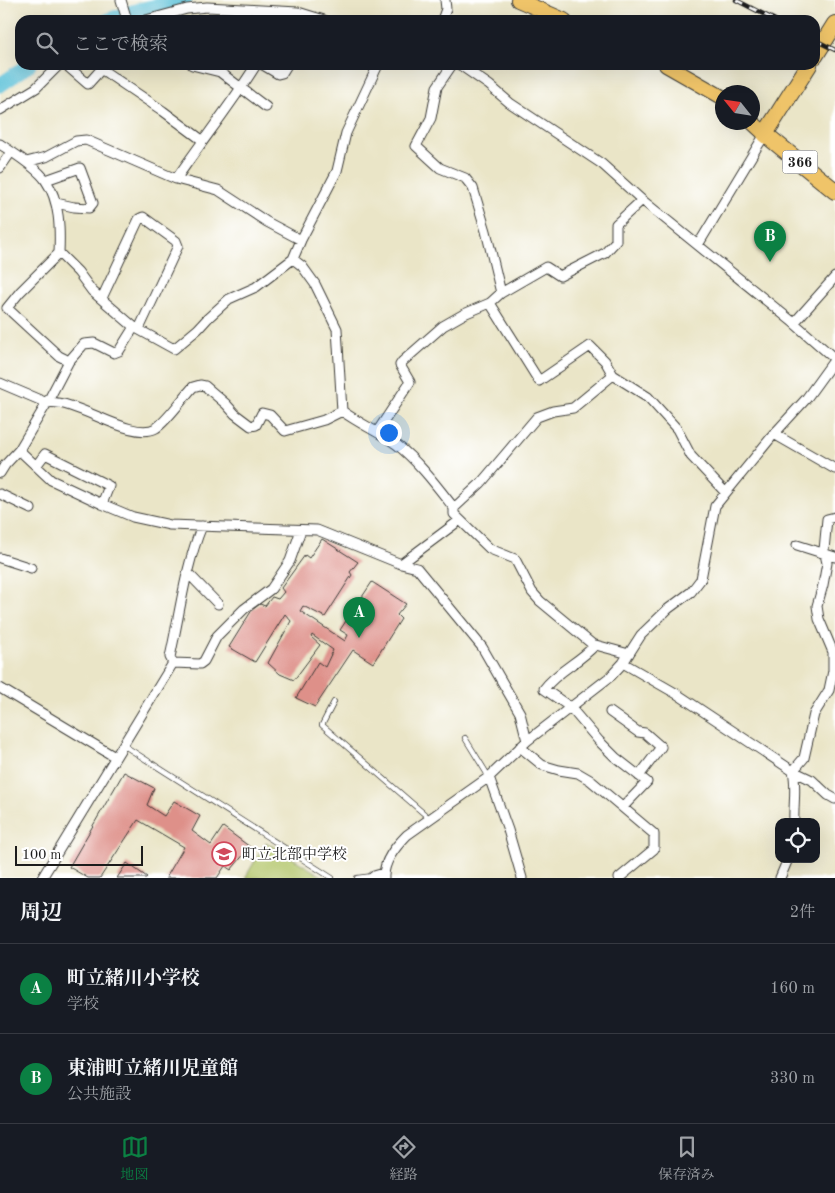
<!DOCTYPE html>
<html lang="ja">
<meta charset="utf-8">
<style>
body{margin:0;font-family:"Old Standard TT","Noto Serif JP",serif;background:#20242c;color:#f1f3f6}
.controls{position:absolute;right:15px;bottom:15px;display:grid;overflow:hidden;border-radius:10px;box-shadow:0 5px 20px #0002}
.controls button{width:45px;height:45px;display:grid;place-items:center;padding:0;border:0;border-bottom:1px solid #363941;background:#171b24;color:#f1f3f6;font:25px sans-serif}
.compass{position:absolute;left:715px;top:85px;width:45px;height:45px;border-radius:50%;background:#171b24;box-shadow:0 5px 20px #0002;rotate:300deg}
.scale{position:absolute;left:15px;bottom:12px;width:128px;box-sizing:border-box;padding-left:5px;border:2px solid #1c1c1c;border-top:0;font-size:14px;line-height:18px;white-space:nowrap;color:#1c1c1c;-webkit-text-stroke:4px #fff;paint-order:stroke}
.you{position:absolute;left:388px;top:432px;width:18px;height:18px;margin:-12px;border:4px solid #fff;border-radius:50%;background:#1a73e8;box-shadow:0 0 0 8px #1a73e833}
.badge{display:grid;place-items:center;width:32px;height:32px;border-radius:50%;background:#0b8043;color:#fff;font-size:16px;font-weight:700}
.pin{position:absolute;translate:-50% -41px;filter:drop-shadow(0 1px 2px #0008)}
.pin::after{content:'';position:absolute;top:26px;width:18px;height:15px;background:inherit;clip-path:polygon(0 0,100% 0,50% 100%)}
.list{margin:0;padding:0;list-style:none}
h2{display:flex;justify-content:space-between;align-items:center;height:65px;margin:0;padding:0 20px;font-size:21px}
h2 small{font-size:16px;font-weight:400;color:#9ea1a6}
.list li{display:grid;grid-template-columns:32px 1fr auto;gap:15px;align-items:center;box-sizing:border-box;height:90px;padding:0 20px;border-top:1px solid #363941}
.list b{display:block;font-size:19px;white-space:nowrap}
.list p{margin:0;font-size:16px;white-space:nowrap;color:#9ea1a6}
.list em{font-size:16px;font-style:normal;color:#9ea1a6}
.icon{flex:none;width:28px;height:28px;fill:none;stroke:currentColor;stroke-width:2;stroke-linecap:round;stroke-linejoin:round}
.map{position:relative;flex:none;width:835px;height:878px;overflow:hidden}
.search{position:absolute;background:#171b24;box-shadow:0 5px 20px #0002;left:15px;right:15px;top:15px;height:55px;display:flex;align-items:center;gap:12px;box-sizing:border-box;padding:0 18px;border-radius:15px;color:#9ea1a6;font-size:19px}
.sheet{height:245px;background:#171b24}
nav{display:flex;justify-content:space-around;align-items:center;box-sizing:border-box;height:70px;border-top:1px solid #363941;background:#171b24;font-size:14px;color:#9ea1a6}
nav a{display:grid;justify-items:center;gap:2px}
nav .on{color:#0b8043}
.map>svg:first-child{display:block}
</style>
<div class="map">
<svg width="835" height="878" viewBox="0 0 835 878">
<rect width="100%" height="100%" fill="#fff"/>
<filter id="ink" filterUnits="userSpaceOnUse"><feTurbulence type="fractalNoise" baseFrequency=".02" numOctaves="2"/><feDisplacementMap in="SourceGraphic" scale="10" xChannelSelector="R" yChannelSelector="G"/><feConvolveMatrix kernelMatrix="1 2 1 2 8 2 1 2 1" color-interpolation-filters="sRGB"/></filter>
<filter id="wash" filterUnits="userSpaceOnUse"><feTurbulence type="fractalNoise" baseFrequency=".0096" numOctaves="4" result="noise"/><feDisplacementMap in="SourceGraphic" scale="20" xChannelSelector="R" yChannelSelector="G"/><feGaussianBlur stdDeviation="1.12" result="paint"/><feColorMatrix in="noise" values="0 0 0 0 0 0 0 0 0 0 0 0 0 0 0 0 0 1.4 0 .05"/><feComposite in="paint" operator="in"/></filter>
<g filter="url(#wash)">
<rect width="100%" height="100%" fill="#eae5c7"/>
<path fill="#b3c66a" stroke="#687143" d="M266,842l59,36h-80z"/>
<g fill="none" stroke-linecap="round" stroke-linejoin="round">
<path stroke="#5bc1d8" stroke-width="15" d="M108,20l30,-10 47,-10
M0,85l29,-20"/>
</g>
<g id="blocks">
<path fill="#de9089" d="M322,539l36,23 -8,10 2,3 -27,42 -22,-11 -3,5 45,30 3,-6 -8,-5 32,-48 34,22 -9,11 4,4 -28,44 -20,-13 -38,57 -19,-9 22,-36 7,5 8,-17 -21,-15 -1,2 9,8 -26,35 -14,-6 -12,-11 23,-42 -6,-7 -30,48 -26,-15 23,-37 8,-6 5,2 7,-9 6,2 6,-7 -3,-4 24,-33 4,3z
M124,772l30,16 -7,17 17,11 10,-15 26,15 -8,15 19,14 12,-18 27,20 -19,23 -6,-4 -8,12h-51l18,-31 -46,-27 -38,58h-12l-19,-11z
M127,863l20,14 -1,1h-29z"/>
</g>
</g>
<g filter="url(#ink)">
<use href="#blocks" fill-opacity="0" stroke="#3b3a36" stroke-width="1"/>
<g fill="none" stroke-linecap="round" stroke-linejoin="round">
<g stroke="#3b3a36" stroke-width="6">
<path id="lane" d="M334,702l-12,23 107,93
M465,738l24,39
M123,745l209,133
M357,878l16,-2"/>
</g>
<g stroke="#3b3a36" stroke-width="11">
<path id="street" d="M121,0l6,20
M146,20l41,-11 20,-2 91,5 26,8
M442,20l4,-11 -1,-9
M66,65l22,19 17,-19
M192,65l28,7 46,35
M263,65l15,9 4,-1 5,-8
M452,65l-15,22 -6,31 -15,28 24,22 25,10 8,10 13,43 15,62
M101,69l62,42 39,29
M0,110l36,-22 23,-23
M0,144c13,9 38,24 46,37 14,20 14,49 13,72l19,19 14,19 42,36 40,22 24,-20 10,-11 21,-19 27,-12 37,-28 8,-19 36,-69 9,-38 32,-68
M26,162l20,-5 30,-16 10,-1 90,39 42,11 49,32 34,18
M0,168l11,-16
M176,179c26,-38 55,-74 80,-114
M46,180l34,-12 13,35 -4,5 -15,-1 -18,-4
M698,245l67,-111
M59,253l-39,39 -13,16 52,48 10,5
M293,259l9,7 13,18 22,45 5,82
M102,298l37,-79 4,-2 33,24 2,5 -39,83
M490,303l49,78 51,-35 15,15 8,14
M794,323l41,-46
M0,383l47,20c29,-5 84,39 109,25 11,-7 27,-30 37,-41l7,-2 5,1 21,18 9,10 16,12 5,-1 6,-12 8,2 15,16 39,-11 18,-9
M342,411c18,13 37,21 54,33 23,18 40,41 58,64v6l36,35 25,10 17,33 8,9 52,43 37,10
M377,432l33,-50 -10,-17 2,-3 41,-36 21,-12 26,-11 11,-10 45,-26 14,9 45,-23 11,-12v-17l26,-24
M774,434l61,35
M19,450l32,30 51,24 31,13 37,8 147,5 84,34 16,4 65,79 38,66 7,28
M36,466l9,-12 64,32 -7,18
M0,473l5,-8 14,-15 28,-47 22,-42 15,-17 10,-1 20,10 5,-2 15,-24
M0,494l31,15
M454,508l27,-25 56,-66 16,-6 20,-3 40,-33 35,22 29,32 14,27 34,36
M797,545l38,12
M0,558l31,10
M401,564l59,-44
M188,573l30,31
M595,645c-15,17 -38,26 -51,44l26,18 29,34 16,16 32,25 -24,25
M172,661l-2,-4c10,-44 15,-90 32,-131
M623,663l54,31 116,77 19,9 16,15 7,4
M0,688l115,69
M610,712l28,20 7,1 16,14 -22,29
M520,747l22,18 17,5 19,3 12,7 64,54v15l-35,29
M793,771l11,-13 10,-44 15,-24 4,-19v-19l-14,-33 -2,-13 6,-21 4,-22 -3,-13 3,-31 8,-2
M793,771c4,17 0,34 1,51
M489,777l19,53 14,48
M42,878l131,-215 27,1 4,-3 13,-25 27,-27 27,-20 19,-28 11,-31
M372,878l2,-2 10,-3
M384,878c-1,-17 12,-32 23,-43l82,-58 38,-36 84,-65 12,-13 18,-28 27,-26 23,-17 10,-13 14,-73 59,-72 32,-35 29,-40 -41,-36 -152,-123 -40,-36 -92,-61 -21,-18 -29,-20
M780,878l8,-19"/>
</g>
<g stroke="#3b3a36" stroke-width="16">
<path id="primary" d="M518,0l46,20
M666,65l56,32
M752,122l13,12"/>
</g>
<g stroke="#3b3a36" stroke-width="18">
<path id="highway" d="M815,56l20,-32
M809,65l-44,69 70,57"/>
</g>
<use href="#lane" stroke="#fff" stroke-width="4.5"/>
<use href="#street" stroke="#fff" stroke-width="9"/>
<use href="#primary" stroke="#efc469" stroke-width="14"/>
<use href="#highway" stroke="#efc469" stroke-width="16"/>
<g stroke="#1c1c1c" stroke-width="4.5">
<path id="rail" d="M736,0l39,20
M815,40l20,10"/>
</g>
<use href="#rail" stroke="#fff" stroke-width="2.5" stroke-dasharray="8" stroke-linecap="butt"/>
</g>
</g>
<defs>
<g id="school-ring" transform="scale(1.25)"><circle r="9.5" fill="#fff" stroke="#d1495b" stroke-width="1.5"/><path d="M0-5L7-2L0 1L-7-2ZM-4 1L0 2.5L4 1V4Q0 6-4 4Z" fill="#d1495b"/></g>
</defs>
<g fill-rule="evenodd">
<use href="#school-ring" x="224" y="854"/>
</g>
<g text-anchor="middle" stroke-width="4" stroke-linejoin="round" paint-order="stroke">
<rect fill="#fff" stroke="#606060" stroke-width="1" x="782.5" y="150.5" width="35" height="23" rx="4"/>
<g font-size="14" font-weight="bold" fill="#1c1c1c">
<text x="800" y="167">366</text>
</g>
<g font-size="15" fill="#1c1c1c" stroke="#fff" text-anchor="start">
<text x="242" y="859">町立北部中学校</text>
</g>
</g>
</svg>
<div class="controls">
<button><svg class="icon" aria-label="locate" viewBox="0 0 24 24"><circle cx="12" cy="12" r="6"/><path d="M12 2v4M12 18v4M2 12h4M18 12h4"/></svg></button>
</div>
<svg class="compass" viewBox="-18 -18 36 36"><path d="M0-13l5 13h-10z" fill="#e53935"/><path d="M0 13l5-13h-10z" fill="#9ea1a6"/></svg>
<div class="scale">100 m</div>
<div class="you"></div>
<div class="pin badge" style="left:359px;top:638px">A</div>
<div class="pin badge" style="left:770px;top:262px">B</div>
<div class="search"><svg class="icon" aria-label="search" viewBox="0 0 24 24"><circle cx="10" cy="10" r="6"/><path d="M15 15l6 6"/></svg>ここで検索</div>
</div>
<section class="sheet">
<h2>周辺<small>2件</small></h2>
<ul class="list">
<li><span class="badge">A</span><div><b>町立緒川小学校</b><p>学校</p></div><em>160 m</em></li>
<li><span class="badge">B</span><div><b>東浦町立緒川児童館</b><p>公共施設</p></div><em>330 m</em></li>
</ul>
</section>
<nav>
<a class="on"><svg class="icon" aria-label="map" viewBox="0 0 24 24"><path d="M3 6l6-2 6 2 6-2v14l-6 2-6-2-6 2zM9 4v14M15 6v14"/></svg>地図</a>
<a><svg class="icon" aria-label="directions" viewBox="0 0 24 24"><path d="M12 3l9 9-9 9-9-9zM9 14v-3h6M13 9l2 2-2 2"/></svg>経路</a>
<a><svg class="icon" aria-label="saved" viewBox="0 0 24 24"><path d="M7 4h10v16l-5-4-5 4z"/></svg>保存済み</a>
</nav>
